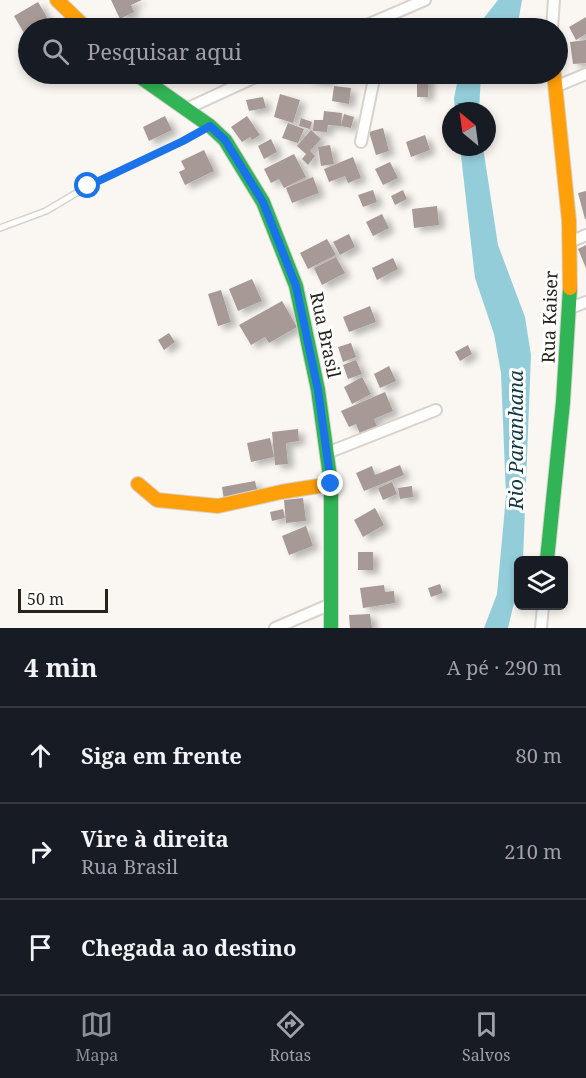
<!DOCTYPE html>
<html lang="pt">
<meta charset="utf-8">
<style>
body{margin:0;font-family:"Noto Serif",serif;background:#20242c;color:#f1f3f6}
.controls{position:absolute;right:18px;bottom:18px;display:grid;overflow:hidden;border-radius:9px;box-shadow:0 3px 9px #0003}
.controls button{width:54px;height:54px;display:grid;place-items:center;padding:0;border:0;border-bottom:2px solid #363941;background:#171b24;color:#f1f3f6;font:30px sans-serif}
.compass{position:absolute;left:442px;top:102px;width:54px;height:54px;border-radius:50%;background:#171b24;box-shadow:0 3px 9px #0003;rotate:331deg}
.scale{position:absolute;left:18px;bottom:15px;width:90px;box-sizing:border-box;padding-left:6px;border:3px solid #28221a;border-top:0;font-size:16px;line-height:21px;white-space:nowrap;color:#28221a;-webkit-text-stroke:4px #fff;paint-order:stroke}
.stop{position:absolute;width:18px;height:18px;margin:-14px;border:4px solid #1a73e8;border-radius:50%;background:#fff}
.stop.end{background:#1a73e8;border-color:#fff;box-shadow:0 2px 6px #0008}
.list{margin:0;padding:0;list-style:none}
h2{display:flex;justify-content:space-between;align-items:center;height:78px;margin:0;padding:0 24px;font-size:26px}
h2 small{font-size:20px;font-weight:400;color:#9ea1a6}
.list li{display:grid;grid-template-columns:39px 1fr auto;gap:18px;align-items:center;box-sizing:border-box;height:96px;padding:0 24px;border-top:2px solid #363941}
.list b{display:block;font-size:22px;white-space:nowrap}
.list p{margin:0;font-size:20px;white-space:nowrap;color:#9ea1a6}
.list em{font-size:20px;font-style:normal;color:#9ea1a6}
.icon{flex:none;width:33px;height:33px;fill:none;stroke:currentColor;stroke-width:2;stroke-linecap:round;stroke-linejoin:round}
.map{position:relative;flex:none;width:586px;height:628px;overflow:hidden}
.search{position:absolute;background:#171b24;box-shadow:0 3px 9px #0003;left:18px;right:18px;top:18px;height:66px;display:flex;align-items:center;gap:15px;box-sizing:border-box;padding:0 21px;border-radius:33px;color:#9ea1a6;font-size:22px}
.sheet{height:366px;background:#171b24}
nav{display:flex;justify-content:space-around;align-items:center;box-sizing:border-box;height:84px;border-top:2px solid #363941;background:#171b24;font-size:16px;color:#9ea1a6}
nav a{display:grid;justify-items:center;gap:3px}
nav .on{color:#8c9099}
.map>svg:first-child{display:block}
</style>
<div class="map">
<svg width="586" height="628" viewBox="0 0 586 628">
<defs>
<filter id="shadow"><feDropShadow dx="6" dy="4" stdDeviation="3" flood-color="#0004"/></filter>
</defs>
<rect width="100%" height="100%" fill="#faf7f2"/>
<path fill="#94cdda" d="M498,0h24l-4,23 -4,5h-38z
M459,74h22l-2,37h-24l-1,-13z
M460,147h23l15,98 27,72 6,38 -8,205h-5v26l-10,42h-24l13,-34 9,-98 -5,-123 -7,-39 -19,-56z"/>
<path fill="#a69996" filter="url(#shadow)" d="M111,0h31l-11,5 3,7 -14,7z
M38,2l10,17 -20,9 -4,5 -10,-17z
M586,17v17l-10,6 -7,-13z
M586,40v23l-13,1 -3,-22z
M308,74h21l-2,8 -19,-4z
M417,75h12l-1,22h-11z
M334,86l17,2 -2,16 -17,-3z
M280,94l20,6 -7,23 -19,-6z
M263,97l3,11 -17,3 -3,-11z
M324,111l18,2 -1,13 -13,-1 -1,7 -14,-1 1,-11h9z
M344,114l10,3 -3,11 -10,-2z
M165,116l7,14 -23,11 -6,-14z
M247,116l13,19 -8,5 -2,-3 -8,5 -11,-15z
M301,118l11,4 -2,7 -11,-3z
M288,123l16,6 -6,14 -16,-5z
M383,128l6,23 -13,4 -7,-23z
M311,130l10,9 -11,12 5,5 -7,9 -6,-6 4,-5 -9,-8z
M425,135l5,15 -19,7 -5,-15z
M271,139l6,13 -13,7 -6,-13z
M330,145l4,19 -13,2 -3,-19z
M204,150l10,21 -29,14 -6,-13 6,-3 -4,-8z
M294,154l12,23 -22,11 -5,-9 -8,4 -7,-14z
M353,157l8,21 -13,5 -3,-7 -16,6 -5,-13z
M390,162l8,16 -15,7 -8,-16z
M313,177l6,16 -27,10 -6,-15z
M373,190l4,12 -14,5 -5,-12z
M403,190l4,9 -12,6 -4,-9z
M586,191v28h-1l-7,-26z
M437,206l2,19 -25,3 -2,-19z
M382,214l7,14 -16,8 -7,-14z
M349,234l6,13 -15,8 -7,-13z
M327,239l9,16 -28,14 -8,-16z
M586,245v23l-8,-19z
M336,257l9,16 -23,12 -8,-17z
M393,258l5,11 -21,11 -5,-12z
M252,279l10,22 -24,10 -9,-22z
M221,290l10,32 -13,4 -10,-32z
M282,301l15,26 -28,16 -4,-6 -14,8 -12,-20z
M370,306l6,16 -27,10 -6,-15z
M169,333l6,9 -11,8 -6,-10z
M351,343l5,14 -13,5 -5,-15z
M468,345l4,9 -12,7 -5,-9z
M356,360l6,14 -14,5 -5,-14z
M389,366l7,15 -16,7 -6,-14z
M362,377l9,17 -19,10 -8,-17z
M385,392l8,19 -19,8 3,7 -17,8 -4,-10 -7,3 -8,-16z
M298,429l1,12 -13,2 2,21 -13,1 -3,-33z
M270,438l4,19 -23,5 -4,-19z
M400,465l4,10 -40,16 -8,-18 16,-7 3,9z
M255,481l3,13 -34,6 -2,-13z
M392,482l5,12 -14,6 -5,-12z
M412,486l1,11 -13,2 -2,-11z
M303,498l3,23 -20,2 -2,-23z
M375,508l9,17 -21,12 -9,-17z
M283,509l2,9 -13,3 -2,-9z
M306,526l7,20 -24,9 -7,-19z
M358,552h15v18h-15z
M440,584l3,9 -12,4 -3,-9z
M384,585l1,7 9,-1 1,12 -32,5 -3,-20z
M370,614l2,14h-22l-1,-13z"/>
<g fill="none" stroke-linecap="round" stroke-linejoin="round">
<g stroke="#d7d2cc" stroke-width="8">
<path id="lane" d="M0,228l46,-17 42,-25 95,-45 25,-14"/>
</g>
<g stroke="#d7d2cc" stroke-width="14">
<path id="street" d="M360,28l65,-28
M552,28l2,-28
M555,87l31,-13
M186,109l76,-35
M361,142l14,-68
M570,242l16,-7
M568,309l18,-7
M327,453l109,-43
M275,628l56,-24
M541,628l2,-22"/>
</g>
<g stroke="#d7d2cc" stroke-width="16">
<path id="fast" d="M136,74l74,52 15,14 38,62 33,84 22,104 13,94v144
M547,560l16,-158 7,-114"/>
</g>
<g stroke="#d7d2cc" stroke-width="16">
<path id="slow" d="M57,0l29,28
M554,74l15,147 1,67
M138,484l19,16 61,6 63,-14 50,-8"/>
</g>
<use href="#lane" stroke="#fefefd" stroke-width="5"/>
<use href="#street" stroke="#fefefd" stroke-width="10"/>
<use href="#fast" stroke="#30b455" stroke-width="14"/>
<use href="#slow" stroke="#ff9f0a" stroke-width="14"/>
</g>
<g fill="none" stroke-linecap="round" stroke-linejoin="round">
<path stroke="#1a73e8" stroke-width="8" d="M88,186l95,-45 27,-15 15,14 38,62 33,84 22,104 13,94"/>
</g>
<g text-anchor="middle" stroke-width="6" stroke-linejoin="round" paint-order="stroke">
<g font-size="18" fill="#28221a" stroke="#fff">
<text transform="translate(550 317) rotate(-88)" y="6">Rua Kaiser</text>
<text transform="translate(325 335) rotate(78)" y="6">Rua Brasil</text>
</g>
<g font-size="20" font-style="italic" fill="#103841" stroke="#fff">
<text transform="translate(516 440) rotate(-90)" y="7">Rio Paranhana</text>
</g>
</g>
</svg>
<div class="controls">
<button><svg class="icon" aria-label="layers" viewBox="0 0 24 24"><path d="M12 4l9 5-9 5-9-5zM3 14l9 5 9-5"/></svg></button>
</div>
<svg class="compass" viewBox="-18 -18 36 36"><path d="M0-13l5 13h-10z" fill="#e53935"/><path d="M0 13l5-13h-10z" fill="#9ea1a6"/></svg>
<div class="scale">50 m</div>
<div class="stop" style="left:88px;top:186px"></div>
<div class="stop end" style="left:331px;top:484px"></div>
<div class="search"><svg class="icon" aria-label="search" viewBox="0 0 24 24"><circle cx="10" cy="10" r="6"/><path d="M15 15l6 6"/></svg>Pesquisar aqui</div>
</div>
<section class="sheet">
<h2>4 min<small>A pé · 290 m</small></h2>
<ul class="list">
<li><svg class="icon" aria-label="ahead" viewBox="0 0 24 24"><path d="M12 20V5M6 11l6-6 6 6"/></svg><div><b>Siga em frente</b></div><em>80 m</em></li>
<li><svg class="icon" aria-label="right" viewBox="0 0 24 24"><path d="M7 20v-9h11M14 6l5 5-5 5"/></svg><div><b>Vire à direita</b><p>Rua Brasil</p></div><em>210 m</em></li>
<li><svg class="icon" aria-label="arrive" viewBox="0 0 24 24"><path d="M6 21V4h12l-3 4 3 4H6"/></svg><div><b>Chegada ao destino</b></div></li>
</ul>
</section>
<nav>
<a class="on"><svg class="icon" aria-label="map" viewBox="0 0 24 24"><path d="M3 6l6-2 6 2 6-2v14l-6 2-6-2-6 2zM9 4v14M15 6v14"/></svg>Mapa</a>
<a><svg class="icon" aria-label="directions" viewBox="0 0 24 24"><path d="M12 3l9 9-9 9-9-9zM9 14v-3h6M13 9l2 2-2 2"/></svg>Rotas</a>
<a><svg class="icon" aria-label="saved" viewBox="0 0 24 24"><path d="M7 4h10v16l-5-4-5 4z"/></svg>Salvos</a>
</nav>
